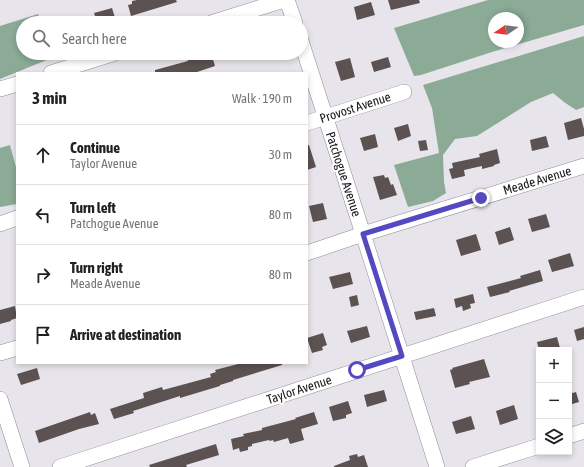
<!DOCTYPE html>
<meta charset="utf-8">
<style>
body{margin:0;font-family:"Asap Condensed",sans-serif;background:#f6f6f6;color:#202124}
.controls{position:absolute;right:12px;bottom:12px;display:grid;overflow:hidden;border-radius:0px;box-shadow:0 2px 6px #0003}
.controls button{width:36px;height:36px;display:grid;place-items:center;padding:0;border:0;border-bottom:1px solid #e0e0e0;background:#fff;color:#202124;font:20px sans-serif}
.compass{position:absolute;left:488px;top:12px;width:36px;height:36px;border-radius:50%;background:#fff;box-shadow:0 2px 6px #0003;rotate:257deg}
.stop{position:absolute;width:12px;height:12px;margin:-9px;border:3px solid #5449c0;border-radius:50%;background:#fff}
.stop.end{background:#5449c0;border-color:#fff;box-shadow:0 1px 4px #0008}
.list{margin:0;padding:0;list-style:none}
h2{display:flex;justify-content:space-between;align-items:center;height:52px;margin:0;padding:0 16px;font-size:17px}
h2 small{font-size:13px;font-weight:400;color:#757577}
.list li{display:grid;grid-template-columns:26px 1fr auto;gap:12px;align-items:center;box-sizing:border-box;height:60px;padding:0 16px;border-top:1px solid #e0e0e0}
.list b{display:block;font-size:15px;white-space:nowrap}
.list p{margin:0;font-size:13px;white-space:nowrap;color:#757577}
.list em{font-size:13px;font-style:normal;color:#757577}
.icon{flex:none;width:22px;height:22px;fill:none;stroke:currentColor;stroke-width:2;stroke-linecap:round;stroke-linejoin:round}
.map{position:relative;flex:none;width:584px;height:467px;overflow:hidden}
.search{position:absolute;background:#fff;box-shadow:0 2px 6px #0003;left:16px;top:16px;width:292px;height:44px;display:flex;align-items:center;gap:10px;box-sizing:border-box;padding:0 14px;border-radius:22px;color:#757577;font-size:15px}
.panel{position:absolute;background:#fff;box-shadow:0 2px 6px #0003;left:16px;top:72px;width:292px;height:292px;border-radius:0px}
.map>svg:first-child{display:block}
</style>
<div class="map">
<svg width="584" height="467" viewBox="0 0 584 467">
<rect width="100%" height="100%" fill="#e8e4eb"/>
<path fill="#8bab96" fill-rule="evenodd" d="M488,0h96v25l-92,27 -71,23 -7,1 -20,-48zM494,18h24v24h-24z
M38,14l3,9h-18v30h29l2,4 -54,22v-53z
M584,36v71l-8,3 -12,-8 -11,-9 -22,9 -54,34 -22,3 -12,16 1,27 2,11 -13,8 -25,6 -14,-42 45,-12 -7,-45 -9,-23z
M10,145l7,26v33l-17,3v-59z"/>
<path fill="#5b5251" d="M137,0h39l1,2 -46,14 -3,-11 4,-1v-3z
M388,0h31l1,3 -29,7z
M371,2l4,13 -18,5 -3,-13z
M112,8l4,13 -6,2h-29l-1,-2 15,-5 -1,-3z
M211,53l4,13 -21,7h-39v-3l33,-9v-1z
M388,57l3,10 -17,5 -3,-10z
M350,58l5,19 -14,4 -6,-19z
M581,118l3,11v7l-16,4 -4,-17z
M408,124l3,12 -13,5 -4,-13z
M375,134l3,13 -14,4 -4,-13z
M546,136l3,11 -17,4 -2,-11z
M426,140l2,10 -8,1 -2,-10z
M307,145h2l7,22 -9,3z
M497,149l3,14 -6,2v1l-12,3v-3l-18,4 1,6 -13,3 -3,-10 4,-1 -1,-5 28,-6 -1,-3z
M384,175l1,3 3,-1 3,8 2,-1 4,11 -17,5 -7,-23z
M323,203l4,16 -14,3 -4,-16z
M546,214l4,13 -18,5 -4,-13z
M510,227l4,13 -15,5 -4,-13z
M476,234l5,16 -20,6 -5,-16z
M570,253l4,13 -22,6 -4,-12z
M540,270l3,11 -34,10 1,1 -20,5 -3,-10 34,-9 -1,-2z
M350,272l3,12 -20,5 -4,-12z
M473,294l2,9 -5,1 1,4 -8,3 -1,-5 -6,2 -2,-9z
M357,295l2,10 -8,2 -2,-10z
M15,306l2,12 -6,2v1l-11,3v-14z
M434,308l2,8 -20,4 -2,-8z
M367,326l3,11 -19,6 -4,-12z
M584,327v12l-7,2 -3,-11z
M323,333l4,12 -5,2 1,3 -11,3 -5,-15z
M557,337l3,11 -7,2h-14l-2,-8z
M484,359l6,18 -21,5 1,2 -15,4 -5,-18 3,-1 -1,-1z
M242,363h40v2l-49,15v1l-13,4v1l-40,12v-2l-47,15 1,2 -20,6 -4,-10 34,-11 -1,-5 19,-6 1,3 48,-13 -1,-3 6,-2 -1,-2z
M37,368l3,11 -19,6 -4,-11z
M384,390l3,11 -20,6 -3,-12z
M576,392l3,10 -10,3v-11z
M348,401l4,12 -6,2v3l-13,3 -4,-14z
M514,405l4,14 -18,6 -4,-14z
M90,412l1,3 4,-2 4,11 -20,5 -40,14 -4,-12z
M314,412l4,12 -17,5 3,11 -14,4 -2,-6 -14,4 -1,-2 -3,1 -1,-1 -17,4v2l-4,1v3l-8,2 -1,-4 -6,2 -2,-11 13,-3 -1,-2 19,-4v-2l34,-9 -1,-1z
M471,416l4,13 -19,5 -4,-12z
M216,444l3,11 -33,10 1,2h-37l-1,-2z
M357,454l1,3 6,-2 4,12h-34v-1l16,-6 -1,-4z"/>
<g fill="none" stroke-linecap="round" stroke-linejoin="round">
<g stroke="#918d95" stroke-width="16">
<path id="minor" d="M287,0l8,23
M211,23l73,-23
M301,41l62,193 74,233
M51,73l64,-20
M0,89l17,-5
M307,123l97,-31
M0,224l17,-6
M307,253l56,-19 221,-68
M0,353l17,-5
M0,399l22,68
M569,436l15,-5
M60,467l524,-170
M473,467l66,-21"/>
</g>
<use href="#minor" stroke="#fff" stroke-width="15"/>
</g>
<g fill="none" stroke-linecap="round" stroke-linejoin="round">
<path stroke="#5449c0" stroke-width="5" d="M357,370l45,-14 -39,-122 118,-36"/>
</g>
<g text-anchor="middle" stroke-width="4" stroke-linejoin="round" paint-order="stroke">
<g font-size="13" fill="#18171a" stroke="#fff">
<text transform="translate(355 107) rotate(-18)" y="5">Provost Avenue</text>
<text transform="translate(344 174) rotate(72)" y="5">Patchogue Avenue</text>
<text transform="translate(537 180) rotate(-17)" y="5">Meade Avenue</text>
<text transform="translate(299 389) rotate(-18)" y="5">Taylor Avenue</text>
</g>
</g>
</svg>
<div class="controls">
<button>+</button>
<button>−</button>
<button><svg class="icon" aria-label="layers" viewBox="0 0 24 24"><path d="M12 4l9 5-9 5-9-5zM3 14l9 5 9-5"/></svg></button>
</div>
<svg class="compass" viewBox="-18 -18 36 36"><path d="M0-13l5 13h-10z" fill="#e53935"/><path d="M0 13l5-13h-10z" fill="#757577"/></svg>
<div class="stop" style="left:357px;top:370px"></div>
<div class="stop end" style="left:481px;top:198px"></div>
<div class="search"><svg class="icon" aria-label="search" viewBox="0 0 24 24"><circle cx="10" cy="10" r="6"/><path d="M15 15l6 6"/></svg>Search here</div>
<section class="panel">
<h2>3 min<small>Walk · 190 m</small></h2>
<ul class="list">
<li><svg class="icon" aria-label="ahead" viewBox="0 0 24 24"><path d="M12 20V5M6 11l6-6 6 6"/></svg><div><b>Continue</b><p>Taylor Avenue</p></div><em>30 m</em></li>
<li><svg class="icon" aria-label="left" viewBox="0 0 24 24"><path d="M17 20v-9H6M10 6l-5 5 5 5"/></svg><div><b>Turn left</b><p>Patchogue Avenue</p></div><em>80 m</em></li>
<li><svg class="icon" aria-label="right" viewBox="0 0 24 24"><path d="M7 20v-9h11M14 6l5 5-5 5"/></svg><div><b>Turn right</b><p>Meade Avenue</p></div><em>80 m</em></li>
<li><svg class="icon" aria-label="arrive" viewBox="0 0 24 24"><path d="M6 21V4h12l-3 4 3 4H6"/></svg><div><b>Arrive at destination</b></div></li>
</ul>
</section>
</div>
